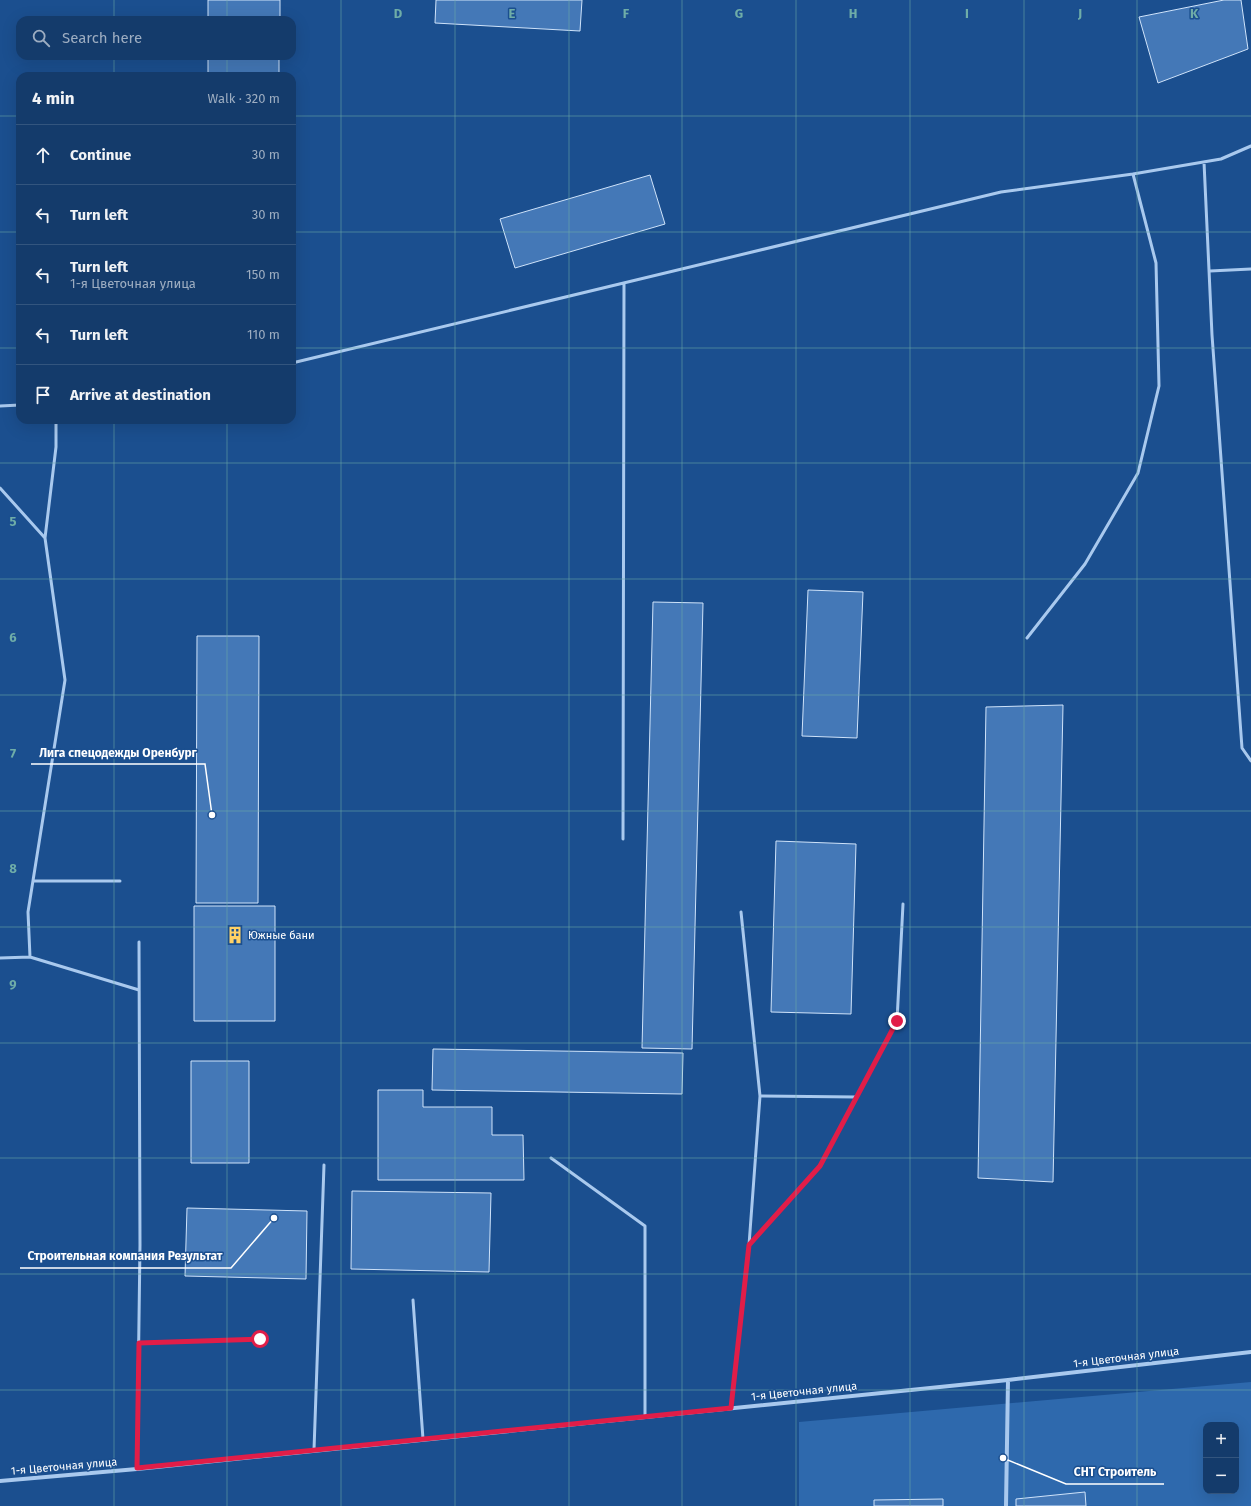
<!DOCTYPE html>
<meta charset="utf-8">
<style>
body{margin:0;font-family:"Fira Sans",sans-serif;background:#1d4271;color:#f1f3f6}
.controls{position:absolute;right:12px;bottom:12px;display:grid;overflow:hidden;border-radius:8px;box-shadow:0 4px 16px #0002}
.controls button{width:36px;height:36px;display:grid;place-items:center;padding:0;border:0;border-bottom:1px solid #33557e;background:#143b6b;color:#f1f3f6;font:20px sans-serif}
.stop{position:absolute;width:12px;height:12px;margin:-9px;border:3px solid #e11d48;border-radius:50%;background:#fff}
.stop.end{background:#e11d48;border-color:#fff;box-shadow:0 1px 4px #0008}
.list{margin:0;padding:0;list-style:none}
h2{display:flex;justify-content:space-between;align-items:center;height:52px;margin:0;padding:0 16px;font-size:17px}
h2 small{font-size:13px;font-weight:400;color:#9dadc1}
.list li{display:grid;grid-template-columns:26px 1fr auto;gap:12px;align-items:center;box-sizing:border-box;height:60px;padding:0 16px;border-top:1px solid #33557e}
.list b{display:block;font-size:15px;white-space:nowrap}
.list p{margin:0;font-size:13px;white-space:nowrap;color:#9dadc1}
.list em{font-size:13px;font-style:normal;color:#9dadc1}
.icon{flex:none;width:22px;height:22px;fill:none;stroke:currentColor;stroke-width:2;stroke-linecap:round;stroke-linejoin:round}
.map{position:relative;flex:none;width:1251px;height:1506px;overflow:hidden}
.search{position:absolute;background:#143b6b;box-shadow:0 4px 16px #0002;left:16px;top:16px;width:280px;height:44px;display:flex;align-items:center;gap:10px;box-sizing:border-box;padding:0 14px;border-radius:12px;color:#9dadc1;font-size:15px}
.panel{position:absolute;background:#143b6b;box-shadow:0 4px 16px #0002;left:16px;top:72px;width:280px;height:352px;border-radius:12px}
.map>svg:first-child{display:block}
</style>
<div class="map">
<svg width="1251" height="1506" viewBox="0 0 1251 1506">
<rect width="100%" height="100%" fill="#1b4f8f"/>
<path fill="#2e69ad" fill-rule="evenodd" d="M1251,1382v124h-452v-84zM1206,1425h30v66h-30z"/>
<path fill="#4478b7" stroke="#cfe3fa" d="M208,0h72v20h-72z
M436,0h146l-2,31 -145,-8z
M1224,0h17l7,49 -90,34 -19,-66z
M208,56h71v20h-71z
M650,175l15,49 -150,44 -15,-49z
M808,590l55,2 -6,146 -55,-2z
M653,602l50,1 -11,446 -50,-1z
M197,636h62l-1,267h-62z
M1063,705l-10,477 -75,-4 8,-471z
M776,841l80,3 -5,170 -80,-2z
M194,906h81v115h-81z
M433,1049l250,4 -1,41 -250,-4z
M191,1061h58v102h-58z
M378,1090h45v17h69v28h31l1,45h-146z
M352,1191l139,2 -2,79 -138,-3z
M187,1208l120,3 -1,68 -121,-3z
M1085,1492l1,14h-70v-7z
M943,1499v7h-69v-6z"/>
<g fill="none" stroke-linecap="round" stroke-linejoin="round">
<path stroke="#a9c9ee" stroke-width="3" d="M1204,162l8,173 30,413 9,13
M1133,174l88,-15 30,-13
M1210,271l41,-2
M292,363l709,-171 132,-18 23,89 3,123 -21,87 -53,91 -58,74
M0,406l20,-1
M0,488l45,50 20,142 -37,232 2,45
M45,538l11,-91v-27
M623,839l1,-556
M34,881h86
M741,912l19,184 96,1
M0,958l30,-1 109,33
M551,1158l94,68v191
M749,1245l11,-149
M413,1300l10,139
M139,1343l121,-4
M731,1408l18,-163 71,-79 77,-145 6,-117
M314,1450l10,-285
M137,1469l3,-224 -1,-303"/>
<path stroke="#a9c9ee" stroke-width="4" d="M0,1481l137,-12 871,-89 243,-28
M1006,1506l2,-126"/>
</g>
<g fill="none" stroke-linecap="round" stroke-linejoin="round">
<path stroke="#e11d48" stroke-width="5" d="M260,1339l-121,4 -2,125 594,-60 18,-163 71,-79 77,-145"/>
</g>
<path fill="none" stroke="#6fada8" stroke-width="1" stroke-opacity="0.55" d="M114,0v20M227,0v20M341,0v1506M455,0v1506M569,0v1506M682,0v1506M796,0v1506M910,0v1506M1024,0v1506M1137,0v1506M114,56v20M227,56v20M0,116h20M292,116h959M0,232h20M292,232h959M0,348h20M292,348h959M114,420v1086M227,420v1086M0,463h1251M0,579h1251M0,695h1251M0,811h1251M0,927h1251M0,1043h1251M0,1158h1251M0,1274h1251M0,1390h1251"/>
<defs>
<g id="building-bare" transform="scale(1.38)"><path d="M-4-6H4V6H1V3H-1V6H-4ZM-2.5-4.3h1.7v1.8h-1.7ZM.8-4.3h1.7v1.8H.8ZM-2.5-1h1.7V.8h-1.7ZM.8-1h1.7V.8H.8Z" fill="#ffd166" stroke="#1b4f8f" stroke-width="2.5" paint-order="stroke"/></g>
</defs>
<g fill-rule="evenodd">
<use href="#building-bare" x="235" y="935"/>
</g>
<g text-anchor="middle" stroke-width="3" stroke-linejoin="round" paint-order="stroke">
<g font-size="11" fill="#fff" stroke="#1b4f8f" text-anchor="start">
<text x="248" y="939">Южные бани</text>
</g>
<g font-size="11" fill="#fff" stroke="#1b4f8f">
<text transform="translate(1126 1357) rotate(-7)" y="4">1-я Цветочная улица</text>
<text transform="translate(804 1391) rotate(-6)" y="4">1-я Цветочная улица</text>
<text transform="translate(64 1466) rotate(-5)" y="4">1-я Цветочная улица</text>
</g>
</g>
<g font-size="13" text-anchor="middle" font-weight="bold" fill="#6fada8" stroke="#1b4f8f" stroke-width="3" stroke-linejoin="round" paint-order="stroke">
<text x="398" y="18">D</text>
<text x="512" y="18">E</text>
<text x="626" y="18">F</text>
<text x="739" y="18">G</text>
<text x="853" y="18">H</text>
<text x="967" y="18">I</text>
<text x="1080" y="18">J</text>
<text x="1194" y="18">K</text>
<text x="13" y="526">5</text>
<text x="13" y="642">6</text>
<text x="13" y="758">7</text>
<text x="13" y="873">8</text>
<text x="13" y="989">9</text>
</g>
<path fill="none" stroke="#fff" stroke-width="1.5" d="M212 815L205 764H31M274 1218L231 1268H20M1003 1458L1066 1484H1164"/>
<g fill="#fff" stroke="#1b4f8f" stroke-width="1.5">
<circle cx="212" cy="815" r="4"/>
<circle cx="274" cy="1218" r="4"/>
<circle cx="1003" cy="1458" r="4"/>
</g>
<g font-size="12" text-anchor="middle" font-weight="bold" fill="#fff" stroke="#1b4f8f" stroke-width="3" stroke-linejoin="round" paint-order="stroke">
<text x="118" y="757">Лига спецодежды Оренбург</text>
<text x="125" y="1260">Строительная компания Результат</text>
<text x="1115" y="1476">СНТ Строитель</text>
</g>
</svg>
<div class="controls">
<button>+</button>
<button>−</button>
</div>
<div class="stop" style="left:260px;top:1339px"></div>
<div class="stop end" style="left:897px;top:1021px"></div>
<div class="search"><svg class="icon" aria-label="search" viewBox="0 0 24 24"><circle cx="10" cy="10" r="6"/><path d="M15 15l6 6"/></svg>Search here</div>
<section class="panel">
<h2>4 min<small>Walk · 320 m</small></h2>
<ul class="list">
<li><svg class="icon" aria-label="ahead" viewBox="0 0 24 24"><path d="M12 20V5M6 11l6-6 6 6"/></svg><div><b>Continue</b></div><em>30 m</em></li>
<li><svg class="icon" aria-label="left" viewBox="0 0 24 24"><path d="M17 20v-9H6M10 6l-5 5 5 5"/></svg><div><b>Turn left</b></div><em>30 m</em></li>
<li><svg class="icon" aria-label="left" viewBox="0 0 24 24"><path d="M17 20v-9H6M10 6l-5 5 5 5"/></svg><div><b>Turn left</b><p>1-я Цветочная улица</p></div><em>150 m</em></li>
<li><svg class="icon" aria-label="left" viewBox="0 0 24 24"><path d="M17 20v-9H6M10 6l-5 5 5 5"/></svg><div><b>Turn left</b></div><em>110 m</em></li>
<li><svg class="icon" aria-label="arrive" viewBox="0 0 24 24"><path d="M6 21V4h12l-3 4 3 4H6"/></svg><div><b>Arrive at destination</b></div></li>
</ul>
</section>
</div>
